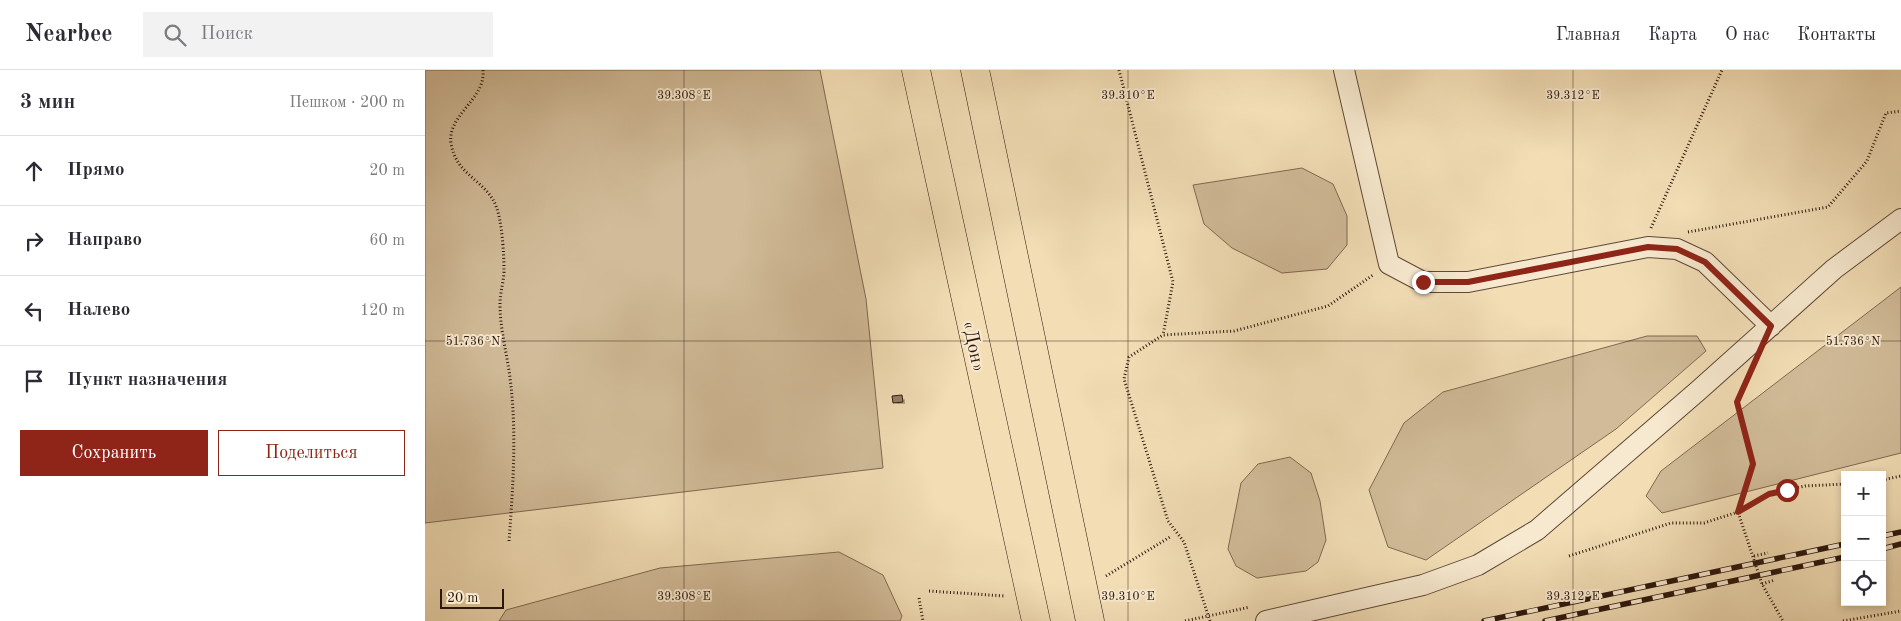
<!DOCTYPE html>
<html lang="ru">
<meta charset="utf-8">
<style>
body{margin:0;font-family:"Old Standard TT",serif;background:#f2f2f3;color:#2b2b33}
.controls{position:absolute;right:15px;bottom:15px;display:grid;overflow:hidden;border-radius:0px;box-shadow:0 2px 8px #0003}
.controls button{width:45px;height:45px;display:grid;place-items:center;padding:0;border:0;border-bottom:1px solid #e1e1e2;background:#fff;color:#2b2b33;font:25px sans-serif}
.scale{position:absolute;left:15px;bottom:12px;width:64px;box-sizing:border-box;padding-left:5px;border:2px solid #2d170d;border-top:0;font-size:14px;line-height:18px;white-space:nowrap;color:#2d170d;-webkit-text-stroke:4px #f7e9cf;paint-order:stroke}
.stop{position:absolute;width:15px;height:15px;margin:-11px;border:4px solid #8f2418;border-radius:50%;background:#fff}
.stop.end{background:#8f2418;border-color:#fff;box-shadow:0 1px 5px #0008}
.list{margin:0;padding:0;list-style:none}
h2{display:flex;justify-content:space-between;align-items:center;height:65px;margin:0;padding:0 20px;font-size:21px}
h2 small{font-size:16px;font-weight:400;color:#7c7c81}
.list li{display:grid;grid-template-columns:32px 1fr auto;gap:15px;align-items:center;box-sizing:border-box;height:70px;padding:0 20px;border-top:1px solid #e1e1e2}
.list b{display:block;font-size:19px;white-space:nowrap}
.list em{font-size:16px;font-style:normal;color:#7c7c81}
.actions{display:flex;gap:10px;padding:15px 20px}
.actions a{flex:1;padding:11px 0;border:1px solid #8f2418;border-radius:0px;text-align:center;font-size:18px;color:#8f2418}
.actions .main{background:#8f2418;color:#fff}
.icon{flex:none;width:28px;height:28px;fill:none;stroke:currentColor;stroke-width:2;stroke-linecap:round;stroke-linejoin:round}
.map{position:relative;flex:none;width:1476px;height:551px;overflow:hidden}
header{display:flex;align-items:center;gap:30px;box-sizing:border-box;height:70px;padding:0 25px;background:#fff;border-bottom:1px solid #e1e1e2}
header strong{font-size:24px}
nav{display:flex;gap:28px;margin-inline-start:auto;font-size:18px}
.search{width:350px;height:45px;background:#f2f2f3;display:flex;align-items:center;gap:12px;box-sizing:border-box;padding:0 18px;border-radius:0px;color:#7c7c81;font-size:19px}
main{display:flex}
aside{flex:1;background:#fff}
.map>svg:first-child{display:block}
</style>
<header>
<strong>Nearbee</strong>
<div class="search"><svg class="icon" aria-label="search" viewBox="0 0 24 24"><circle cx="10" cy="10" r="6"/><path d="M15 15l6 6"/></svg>Поиск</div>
<nav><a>Главная</a><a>Карта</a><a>О нас</a><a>Контакты</a></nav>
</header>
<main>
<aside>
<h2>3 мин<small>Пешком · 200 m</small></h2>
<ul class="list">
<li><svg class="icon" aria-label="ahead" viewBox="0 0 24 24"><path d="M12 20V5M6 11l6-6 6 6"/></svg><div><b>Прямо</b></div><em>20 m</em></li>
<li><svg class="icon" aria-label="right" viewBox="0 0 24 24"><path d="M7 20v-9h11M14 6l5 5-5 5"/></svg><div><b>Направо</b></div><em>60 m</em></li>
<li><svg class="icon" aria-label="left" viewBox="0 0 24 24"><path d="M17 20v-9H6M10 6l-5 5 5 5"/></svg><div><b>Налево</b></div><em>120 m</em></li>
<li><svg class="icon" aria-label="arrive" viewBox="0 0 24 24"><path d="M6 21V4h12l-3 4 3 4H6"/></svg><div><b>Пункт назначения</b></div></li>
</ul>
<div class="actions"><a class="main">Сохранить</a><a>Поделиться</a></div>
</aside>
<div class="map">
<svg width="1476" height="551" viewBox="0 0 1476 551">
<defs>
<filter id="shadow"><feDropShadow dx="4.5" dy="4.5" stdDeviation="0" flood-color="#0004"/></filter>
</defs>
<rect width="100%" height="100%" fill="#f2ddb5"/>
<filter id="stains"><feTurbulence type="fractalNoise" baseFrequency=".004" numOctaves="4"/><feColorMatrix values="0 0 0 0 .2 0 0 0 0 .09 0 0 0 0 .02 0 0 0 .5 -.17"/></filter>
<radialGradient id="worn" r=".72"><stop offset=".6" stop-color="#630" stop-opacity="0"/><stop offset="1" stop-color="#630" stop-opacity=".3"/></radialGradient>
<path fill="#d1bb98" stroke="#7f6952" d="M0,0h395l46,229 17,169 -458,55z
M877,98l31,16 14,32v29l-20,24 -45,4 -50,-25 -28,-24 -11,-39z
M1476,217v166l-239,60 -16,-17 15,-25z
M1222,266h50l9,15 -90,78 -190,131 -38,-13 -19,-57 35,-67 39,-31z
M865,387l21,16 9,28 6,39 -8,22 -12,9 -49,7 -21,-12 -8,-17 13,-66 17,-19z
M414,482l44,23 19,41 -2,5h-401l7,-11 154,-42z"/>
<path fill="#937e64" stroke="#2d170d" filter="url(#shadow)" d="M477,325l1,7 -10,1 -1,-7z"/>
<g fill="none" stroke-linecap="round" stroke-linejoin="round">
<g stroke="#5e4837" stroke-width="22">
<path id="minor" d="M919,0l45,194 34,18h45l180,-35 29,2 28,13 66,64
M841,551l157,-36 55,-20 59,-35 162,-140 135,-121 67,-50"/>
</g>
<g stroke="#2d170d" stroke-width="29">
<path id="trunk" d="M491,0l120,551
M550,0l115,551"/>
</g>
<path stroke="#2d170d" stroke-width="3" stroke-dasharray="1 2.5" stroke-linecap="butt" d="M58,0c3,29 -36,45 -32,73 5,33 35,37 45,63 6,15 8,48 8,64 0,11 -4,22 -4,34 0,26 7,49 10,74 7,54 3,109 -1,163
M694,0l54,212 -10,53
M1226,158l71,-158
M1263,162l140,-25 39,-46 19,-48 15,-2
M1325,303l-13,29 16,62 -15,48 24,72 21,37
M1457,410l19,-4
M1144,486l102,-33h33l34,-11 31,-18 36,-8 40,-2
M1329,486l14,-3
M681,506l64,-39
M1337,514l13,-4
M504,521l76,5
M494,528l4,23
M760,551l65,-14
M785,551l-26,-79 -16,-21 -44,-142 5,-22 34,-22 71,-4 94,-25 45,-31
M1418,551l58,-10"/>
<use href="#minor" stroke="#f7e9cf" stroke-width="20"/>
<use href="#trunk" stroke="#f2ddb5" stroke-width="28"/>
<g stroke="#2d170d" stroke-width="5.5">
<path id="rail" d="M1457,466l19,-4
M1457,479l19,-5
M1059,551l361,-77
M1120,551l300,-64"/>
</g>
<use href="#rail" stroke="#f7e9cf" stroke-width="4" stroke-dasharray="11" stroke-linecap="butt"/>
</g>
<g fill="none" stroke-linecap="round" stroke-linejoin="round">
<path stroke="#8f2418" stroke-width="6" d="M998,212h45l180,-35 29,2 28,13 66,64 -34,76 16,62 -15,48 31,-18 18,-4"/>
</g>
<path fill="none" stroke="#2d170d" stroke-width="1" stroke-opacity="0.45" d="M259,0v551M703,0v551M1148,0v551M0,271h1476"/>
<g text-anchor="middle" stroke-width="4" stroke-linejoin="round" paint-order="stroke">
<g font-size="19" fill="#2d170d" stroke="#f7e9cf">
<text transform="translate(550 276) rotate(78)" y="7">«Дон»</text>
</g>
</g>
<g font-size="12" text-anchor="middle" fill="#2d170d" stroke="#f7e9cf" stroke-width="4" stroke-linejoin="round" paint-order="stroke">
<text x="259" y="29">39.308°E</text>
<text x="703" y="29">39.310°E</text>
<text x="1148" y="29">39.312°E</text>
<text x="48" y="275">51.736°N</text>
<text x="1428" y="275">51.736°N</text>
<text x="259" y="530">39.308°E</text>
<text x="703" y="530">39.310°E</text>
<text x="1148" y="530">39.312°E</text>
</g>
<rect width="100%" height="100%" filter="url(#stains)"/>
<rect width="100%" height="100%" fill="url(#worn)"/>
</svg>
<div class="controls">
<button>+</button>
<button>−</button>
<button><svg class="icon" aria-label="locate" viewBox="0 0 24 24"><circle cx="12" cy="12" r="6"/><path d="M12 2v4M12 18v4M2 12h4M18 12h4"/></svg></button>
</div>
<div class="scale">20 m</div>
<div class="stop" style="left:1362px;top:420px"></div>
<div class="stop end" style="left:998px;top:212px"></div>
</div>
</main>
